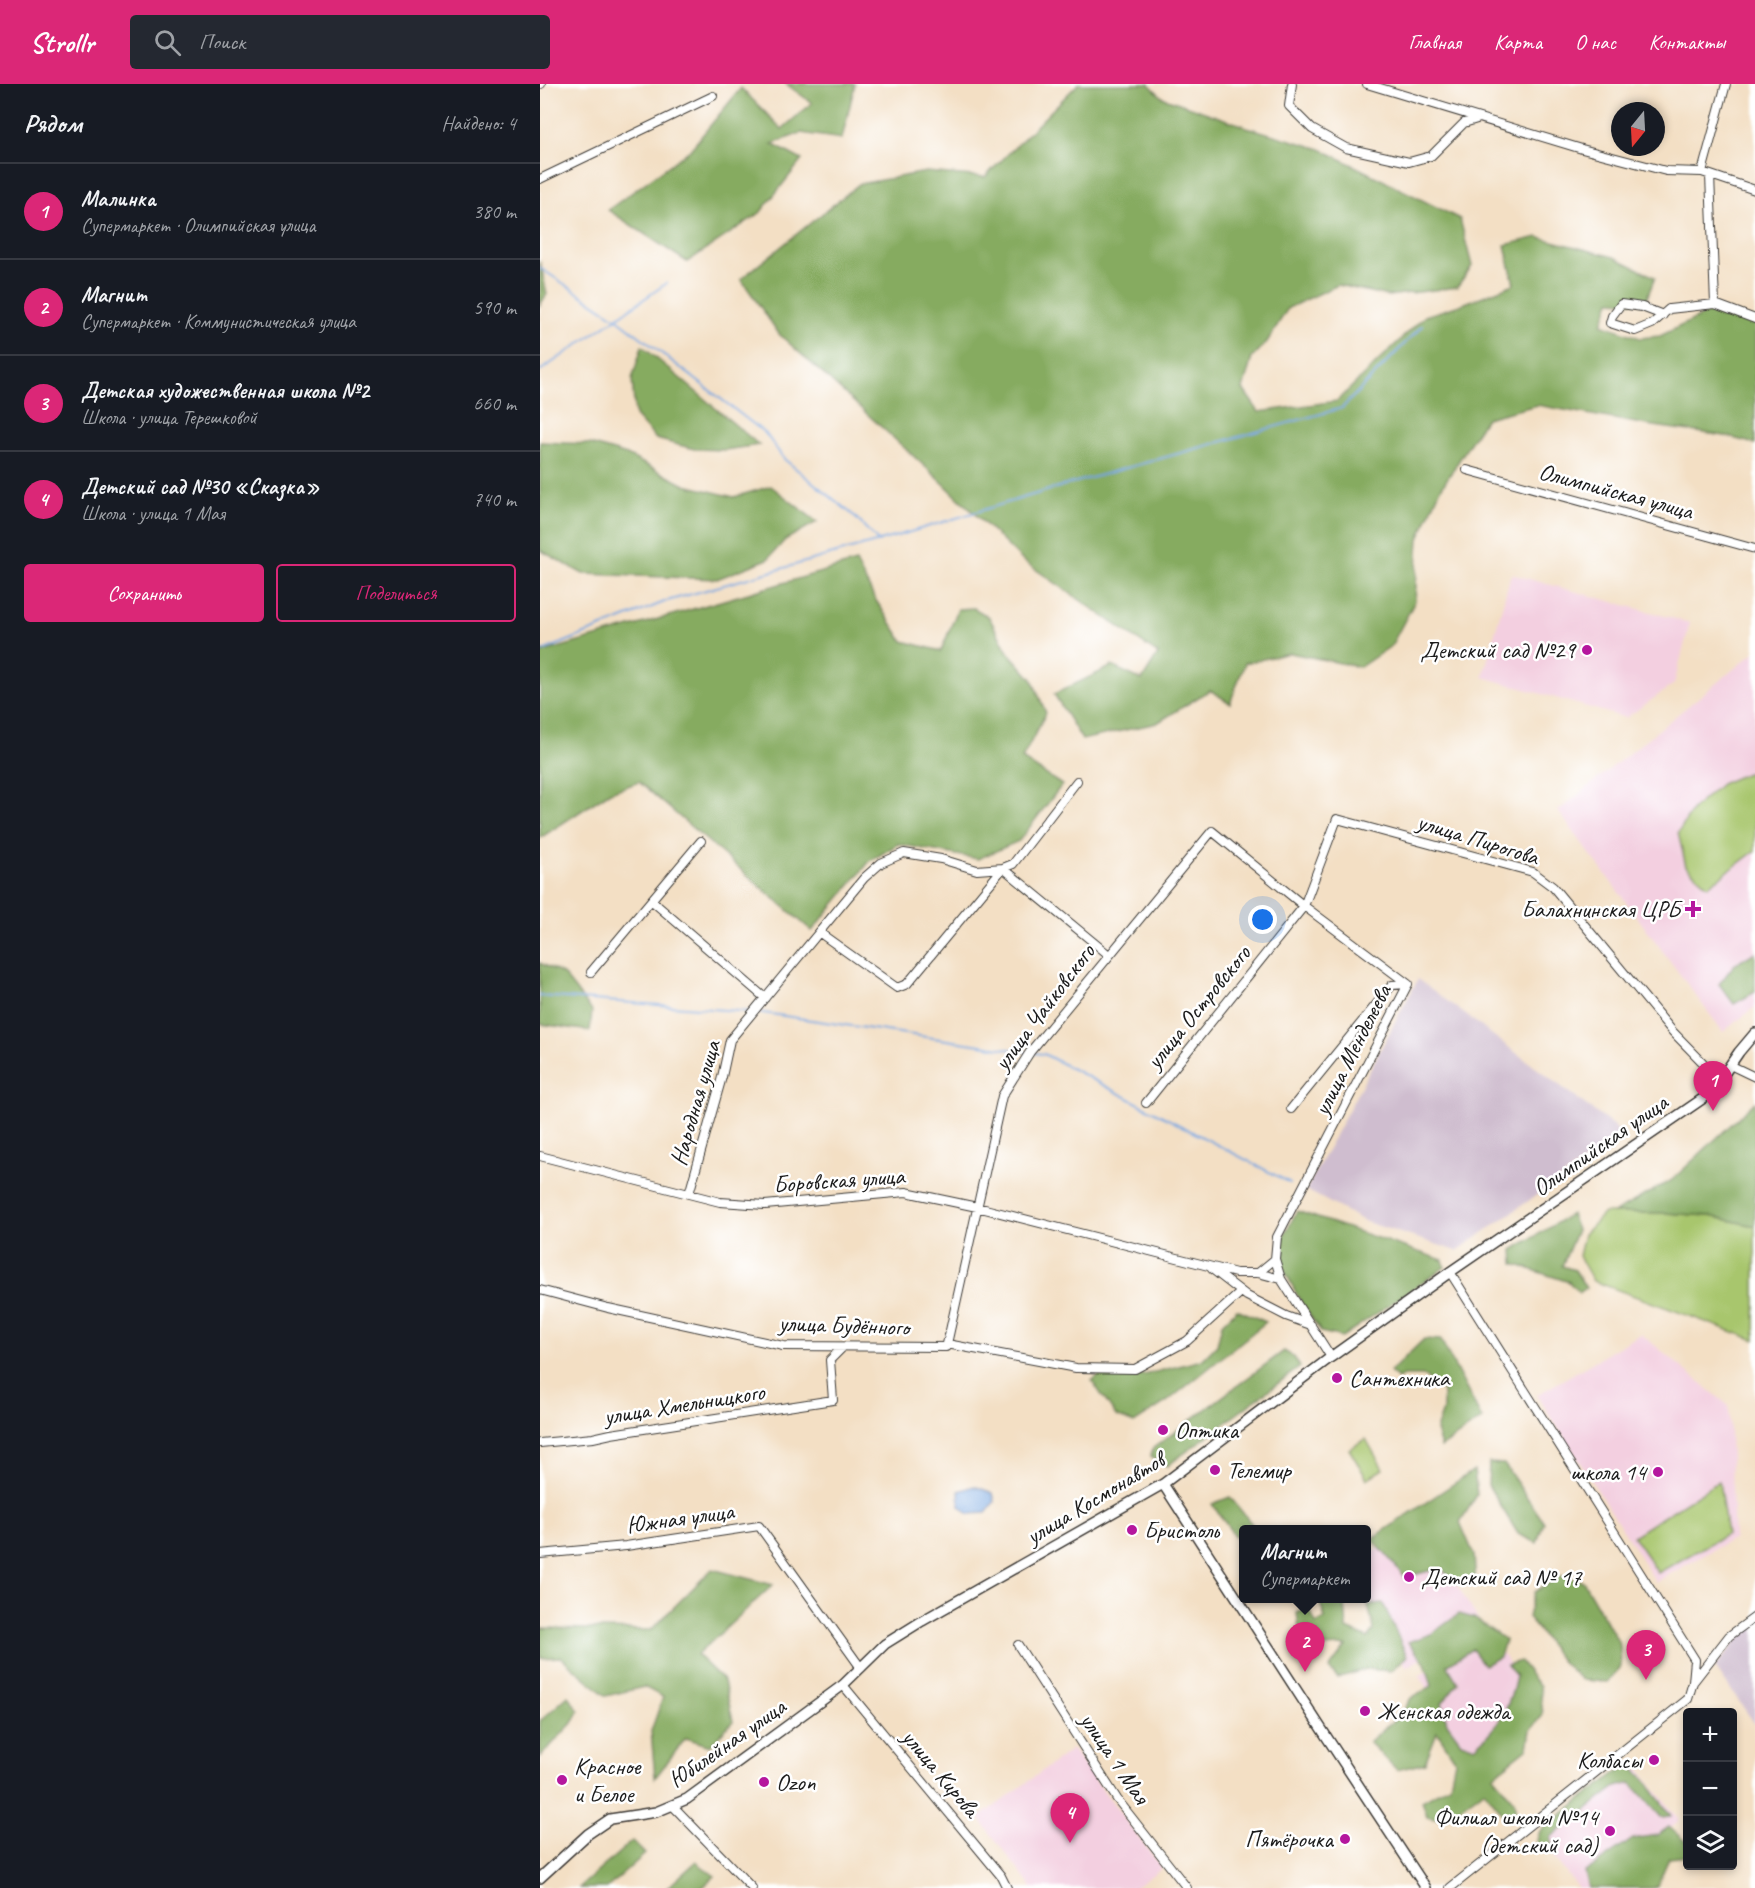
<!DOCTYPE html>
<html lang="ru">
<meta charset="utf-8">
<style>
body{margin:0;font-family:Caveat,sans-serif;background:#242831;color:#f1f3f6}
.controls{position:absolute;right:18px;bottom:18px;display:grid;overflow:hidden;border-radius:6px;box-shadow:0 3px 9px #0003}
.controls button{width:54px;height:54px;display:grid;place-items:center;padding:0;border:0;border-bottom:2px solid #363941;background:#171b24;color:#f1f3f6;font:30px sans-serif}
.compass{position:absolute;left:1071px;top:18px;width:54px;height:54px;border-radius:50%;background:#171b24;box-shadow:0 3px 9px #0003;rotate:198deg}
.you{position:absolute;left:723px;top:836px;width:21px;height:21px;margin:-15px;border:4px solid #fff;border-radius:50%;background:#1a73e8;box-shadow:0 0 0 9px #1a73e833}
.badge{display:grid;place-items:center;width:39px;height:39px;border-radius:50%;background:#db2777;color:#fff;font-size:20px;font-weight:700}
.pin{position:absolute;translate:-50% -50px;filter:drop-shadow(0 2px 3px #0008)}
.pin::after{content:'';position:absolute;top:32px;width:21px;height:18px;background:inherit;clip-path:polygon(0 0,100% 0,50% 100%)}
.popup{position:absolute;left:699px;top:1441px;width:132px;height:78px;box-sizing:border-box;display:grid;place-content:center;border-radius:6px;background:#171b24;filter:drop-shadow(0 2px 4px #0005);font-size:20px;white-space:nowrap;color:#9ea1a6}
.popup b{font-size:22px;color:#f1f3f6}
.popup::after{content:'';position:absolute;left:50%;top:100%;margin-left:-12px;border:12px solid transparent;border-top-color:#171b24}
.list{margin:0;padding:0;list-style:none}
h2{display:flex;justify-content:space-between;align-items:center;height:78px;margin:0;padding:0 24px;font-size:26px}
h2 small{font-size:20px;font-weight:400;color:#9ea1a6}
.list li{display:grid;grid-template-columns:39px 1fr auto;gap:18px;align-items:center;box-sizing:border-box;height:96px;padding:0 24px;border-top:2px solid #363941}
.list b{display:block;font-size:22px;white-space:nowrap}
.list p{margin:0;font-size:20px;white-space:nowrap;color:#9ea1a6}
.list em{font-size:20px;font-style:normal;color:#9ea1a6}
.actions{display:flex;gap:12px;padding:18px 24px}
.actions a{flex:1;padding:14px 0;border:2px solid #db2777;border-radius:6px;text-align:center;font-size:21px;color:#db2777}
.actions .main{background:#db2777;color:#fff}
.icon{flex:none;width:33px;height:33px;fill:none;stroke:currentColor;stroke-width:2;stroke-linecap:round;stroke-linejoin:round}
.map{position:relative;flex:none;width:1215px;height:1804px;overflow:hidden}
header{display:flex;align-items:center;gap:36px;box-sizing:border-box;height:84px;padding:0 30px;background:#db2777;color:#fff}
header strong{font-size:28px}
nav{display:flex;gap:33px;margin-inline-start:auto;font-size:21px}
.search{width:420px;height:54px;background:#242831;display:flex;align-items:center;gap:15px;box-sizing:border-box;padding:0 21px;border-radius:6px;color:#9ea1a6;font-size:22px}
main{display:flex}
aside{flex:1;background:#171b24}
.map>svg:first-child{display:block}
</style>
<header>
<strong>Strollr</strong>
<div class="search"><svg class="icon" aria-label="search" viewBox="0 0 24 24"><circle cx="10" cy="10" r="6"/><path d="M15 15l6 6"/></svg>Поиск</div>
<nav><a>Главная</a><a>Карта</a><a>О нас</a><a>Контакты</a></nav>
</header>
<main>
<aside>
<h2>Рядом<small>Найдено: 4</small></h2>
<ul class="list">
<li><span class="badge">1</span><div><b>Малинка</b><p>Супермаркет · Олимпийская улица</p></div><em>380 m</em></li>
<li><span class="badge">2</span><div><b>Магнит</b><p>Супермаркет · Коммунистическая улица</p></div><em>590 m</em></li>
<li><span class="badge">3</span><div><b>Детская художественная школа №2</b><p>Школа · улица Терешковой</p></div><em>660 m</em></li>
<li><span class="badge">4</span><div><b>Детский сад №30 «Сказка»</b><p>Школа · улица 1 Мая</p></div><em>740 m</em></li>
</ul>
<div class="actions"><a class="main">Сохранить</a><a>Поделиться</a></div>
</aside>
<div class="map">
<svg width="1215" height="1804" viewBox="0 0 1215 1804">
<rect width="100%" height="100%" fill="#fff"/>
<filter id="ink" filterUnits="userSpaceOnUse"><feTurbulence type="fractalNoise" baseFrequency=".0167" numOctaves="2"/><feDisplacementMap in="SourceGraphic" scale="12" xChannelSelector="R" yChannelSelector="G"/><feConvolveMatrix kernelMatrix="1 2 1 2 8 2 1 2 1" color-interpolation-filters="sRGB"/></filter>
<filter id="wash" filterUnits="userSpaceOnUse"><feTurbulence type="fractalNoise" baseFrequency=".008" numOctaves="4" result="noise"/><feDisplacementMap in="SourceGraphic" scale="24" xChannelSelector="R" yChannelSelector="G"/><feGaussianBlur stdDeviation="1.35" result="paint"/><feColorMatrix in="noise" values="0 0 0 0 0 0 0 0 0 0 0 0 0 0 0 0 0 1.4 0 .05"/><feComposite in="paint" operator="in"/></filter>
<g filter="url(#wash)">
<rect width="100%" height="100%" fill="#f3dfc4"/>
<path fill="#f3cfe0" d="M971,490l179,49 -16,61 -48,34 -143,-41z
M1215,568v355l-32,25 -165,-221z
M1101,1250l88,72 5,132 -78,44 -119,-187z
M880,1442l61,98 -74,43 -43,-68 2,-1 1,-43z
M948,1550l56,77 -70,54 -50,-70 5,-5 -10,-14z
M532,1665l90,119 -28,20h-102l-53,-70z
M1096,1681l44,56 -87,67h-15l-37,-47z"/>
<path fill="#cfbdcf" d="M878,895l197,148 6,9 -164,115 -91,-29 -60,-32z
M1215,1540v100l-40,-57 30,-36z"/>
<path fill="#a8c66d" stroke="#627144" stroke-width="1.5" d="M1207,689l8,1v77l-47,35 -22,-20 -8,-33 15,-24 28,-25z
M1064,1129h61l45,3 45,10v114l-162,-59 -14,-25 5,-22z
M826,1355l17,30 -16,10 -18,-30z
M1179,1397l8,53 -69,39 -25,-37z"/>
<path fill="#86ab60" stroke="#51643e" stroke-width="1.5" d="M246,0h69l-13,55 -41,-6 -29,11 30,16 -42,53 -73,49 -79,-52 82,-60 51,-62 41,41 30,-26z
M538,0h71l13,13 85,30 74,22 139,70 12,47 -15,21 -69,9 -50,-11 -50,23 -21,34 -15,16 -9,31 16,23 78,-11 88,-85 35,-11 54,-21 -9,-39 33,-8 76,20 41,20 -10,26 -35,-2 -8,23 38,14 20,-2 55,-27 40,13v122l-30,-8 -78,-11 -110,-20 -51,13 -46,72 -21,49 -4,62 -24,45 -31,21 -70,-14 -45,10 -15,40 -20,-13 -53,33 -75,17 -28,-46 58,-28 30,14 16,-26 -136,-94 -79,-77 -164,-149 -38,-55 118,-95 67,-12 59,5z
M0,177l7,33 -7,11z
M102,262l117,99 -34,5 -31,-1 -38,-10 -21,-23 -3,-37z
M0,358l50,2 37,11 58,30 49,12 37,-11 46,36 -32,18 -17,19 -51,20 -134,-5 -43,-24z
M316,478l19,37 28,42 38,10 17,-42 16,-1 15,9 19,35 24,27 14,34 -24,46 40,26 -43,56 -41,18 -80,-15 -28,17 -58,70 -173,-149 -29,10 -70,46v-185z
M1215,868v40l-21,12 -15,-20 15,-19z
M0,879l23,11 29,37 -2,20 -50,-7z
M1215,1018v124l-45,-10 -45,-3h-52l59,-33z
M757,1127l146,49 2,7 -103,70 -21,-5 -20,-30 -20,-38 1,-25z
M1031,1130l6,16 -15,36 13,4 11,18 -7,5 -10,-11 -55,-18 -1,-14z
M697,1225l29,13 -98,79 -34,22 -18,-7 -24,-35 8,-7 44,1 58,-15 15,-15 5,-21z
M884,1255l17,1 41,79 -41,28 -5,-17 7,-20v-19l-20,-15h-20l-5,3 -8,-7z
M744,1267l10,6 6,10 -133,99 -16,-10 1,-7z
M949,1379l15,1 40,58 -7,21 -19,-9 -30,-49z
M934,1386l3,25 -17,27 14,33 2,30 -22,-3 -13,-14 -36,9 -33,-38z
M690,1413l26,32 -12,1 -1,18 -31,-44z
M172,1485l61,16 -76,70 27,26 9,40 -23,25 -24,-8 -31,40 -4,-47 12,-34 -19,-10 -38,9 -45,-39 -21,1v-30l111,2z
M1021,1492l22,5 37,64 1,22 -14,15 -25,-2 -19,-17 -35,-46 6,-25z
M782,1515h35l-12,5 2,25 21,9 6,-8 -6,-25 15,-2 24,53 -16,15 -25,-2 -28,9 -9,-9 17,-23 -28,1 -19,-19 -2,-15 12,-5 7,16 9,-5 -5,-17z
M919,1530l15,4 31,22 -5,17 -16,8 -12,-16 -25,16 11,18 -16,20 5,20 14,19 14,5c24,-21 35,-39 41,-71l-9,-11 13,-4 20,26 3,28 -12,15 -3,18 -35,28 21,25 2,13 -10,4 -22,-28 -40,30 -17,-4 -5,-15 28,-16 5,-25 -18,-28 -12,31 -28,7 -28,-28 33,-29 9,-15 21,-12 -7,-23 -17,-21 23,-8z
M28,1612l11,15 -4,9 -35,37v-36z
M1088,1680l17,15 26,37 -10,1 -30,-34 -15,4 -65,50 1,12 -16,-6 4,-12z
M1129,1743l17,15 1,14 -18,2 -12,28 -5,2h-63l-4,-16 48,-33 24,-4z
M92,1757l13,13 -38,34h-28z
M156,1778l19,14 -13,12h-35z"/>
<path fill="#76a5df" stroke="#49607e" stroke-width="1.5" d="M434,1402l19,7 2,9 -9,11 -17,1 -9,-8 -1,-15z"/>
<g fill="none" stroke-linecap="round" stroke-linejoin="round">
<path stroke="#76a5df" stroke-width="2" d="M0,184l76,50 149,115 19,26 69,56 26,27
M0,287l127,-88
M0,568l127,-51 230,-65 172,-52 273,-76 80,-82
M0,912l211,16
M217,928l271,40
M493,969l11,1 246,129"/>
</g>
</g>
<g filter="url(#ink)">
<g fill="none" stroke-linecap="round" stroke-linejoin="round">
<g stroke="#3c3935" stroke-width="10">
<path id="minor" d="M0,0h1
M752,0l-3,22 23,23 34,19 63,14 22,-6 33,-33 13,-4
M827,0l215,65 84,22 36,1 53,18
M1162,88l24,-88
M1170,91l5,129
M0,95l173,-83
M1123,231l-21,-8 -21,-3 -9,12 -2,7 25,8 17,-7 17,-15 46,-5 40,15
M927,386l288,79
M112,817l113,97
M280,849l77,55 10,-4 96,-116 10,-4 64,-83
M51,888l110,-131
M1190,981l25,12
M606,1019l158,-197 33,-87 196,53 20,15 120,145 47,48
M751,1025l101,-124 16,-1
M0,1072l180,46 45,3 141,-13 71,15 259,66h22l23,6 50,78
M149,1110l33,-117 8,-37 134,-162 17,-15 23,-10 37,6 36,11 26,-2 106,87
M672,1185l35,27 39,20 25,9
M718,1189l17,-14
M741,1195l-6,-20 2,-22 131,-253
M0,1206l68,18 175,38 163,1 1,-3 129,24 59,1 52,-28 54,-49
M407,1260l55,-248 28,-44 182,-221 92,75 104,78
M0,1359l53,-5 18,-4 222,-34 -3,-40 13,-13
M0,1470l86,-8 133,-20 102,142
M478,1561l99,154 70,89
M1154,1597l35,-45 26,-19
M303,1601l158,191 6,12
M132,1721l80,83
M910,1804l238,-189 5,-17 2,-22 -245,-388"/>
</g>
<g stroke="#3c3935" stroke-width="12">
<path id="tertiary" d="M623,1400l165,255 98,149
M0,1794l48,-44 22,-15 46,-7 31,-13 156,-114 42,-41 37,-23 241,-137 168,-127 119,-85 261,-179 28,-41 16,-19"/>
</g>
<use href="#minor" stroke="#fff" stroke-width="8"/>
<use href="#tertiary" stroke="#fff" stroke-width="9"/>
</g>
</g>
<g fill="#b5179e" stroke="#fff" stroke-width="2">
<circle cx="1047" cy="566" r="6"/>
<path d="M1150 816h6v6h6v6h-6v6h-6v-6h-6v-6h6z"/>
<circle cx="797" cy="1294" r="6"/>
<circle cx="623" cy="1346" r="6"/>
<circle cx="675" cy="1386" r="6"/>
<circle cx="1118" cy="1388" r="6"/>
<circle cx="592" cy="1446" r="6"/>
<circle cx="869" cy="1493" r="6"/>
<circle cx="825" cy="1627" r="6"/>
<circle cx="1114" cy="1676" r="6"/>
<circle cx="22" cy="1696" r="6"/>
<circle cx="224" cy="1698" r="6"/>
<circle cx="1070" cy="1747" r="6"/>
<circle cx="805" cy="1755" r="6"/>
</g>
<g text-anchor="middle" stroke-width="5" stroke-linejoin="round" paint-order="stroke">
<g font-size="24" fill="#1c1c1c" stroke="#fff">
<text transform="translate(1076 407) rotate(15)" y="8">Олимпийская улица</text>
<text transform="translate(938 755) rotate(17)" y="8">улица Пирогова</text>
<text transform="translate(504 923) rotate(-53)" y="8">улица Чайковского</text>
<text transform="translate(658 923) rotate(-51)" y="8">улица Островского</text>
<text transform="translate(812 966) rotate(-63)" y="8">улица Менделеева</text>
<text transform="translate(155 1019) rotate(-74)" y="8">Народная улица</text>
<text transform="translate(1060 1061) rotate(-35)" y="8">Олимпийская улица</text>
<text transform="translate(299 1096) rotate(-4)" y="8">Боровская улица</text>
<text transform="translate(304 1241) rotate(2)" y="8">улица Будённого</text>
<text transform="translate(144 1320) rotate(-9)" y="8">улица Хмельницкого</text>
<text transform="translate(555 1414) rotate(-31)" y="8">улица Космонавтов</text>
<text transform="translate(140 1434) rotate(-8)" y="8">Южная улица</text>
<text transform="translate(187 1659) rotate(-35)" y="8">Юбилейная улица</text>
<text transform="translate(575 1674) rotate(56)" y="8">улица 1 Мая</text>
<text transform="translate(401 1689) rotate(50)" y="8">улица Кирова</text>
</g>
<g font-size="24" fill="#1c1c1c" stroke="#fff" text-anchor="start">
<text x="1035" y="574" text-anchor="end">Детский сад №29</text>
<text x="1140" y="833" text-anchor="end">Балахнинская ЦРБ</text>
<text x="809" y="1302">Сантехника</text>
<text x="635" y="1354">Оптика</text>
<text x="687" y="1394">Телемир</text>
<text x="1106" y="1396" text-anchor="end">школа 14</text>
<text x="604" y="1454">Бристоль</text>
<text x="881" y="1501">Детский сад № 17</text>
<text x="837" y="1635">Женская одежда</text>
<text x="1102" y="1684" text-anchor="end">Колбасы</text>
<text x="34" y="1690">Красное<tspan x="34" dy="28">и Белое</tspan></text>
<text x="236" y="1706">Ozon</text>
<text x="1058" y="1741" text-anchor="end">Филиал школы №14<tspan x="1058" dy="28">(детский сад)</tspan></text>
<text x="793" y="1763" text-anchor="end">Пятёрочка</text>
</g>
</g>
</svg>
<div class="controls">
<button>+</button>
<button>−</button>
<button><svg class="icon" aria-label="layers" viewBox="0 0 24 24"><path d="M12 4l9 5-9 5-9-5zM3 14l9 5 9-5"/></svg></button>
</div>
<svg class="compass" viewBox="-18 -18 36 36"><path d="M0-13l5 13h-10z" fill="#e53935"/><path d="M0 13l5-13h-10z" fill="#9ea1a6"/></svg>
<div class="you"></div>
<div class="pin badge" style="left:1173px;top:1027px">1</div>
<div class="pin badge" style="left:765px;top:1588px">2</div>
<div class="popup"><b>Магнит</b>Супермаркет</div>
<div class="pin badge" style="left:1106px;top:1596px">3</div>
<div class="pin badge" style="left:530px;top:1759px">4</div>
</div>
</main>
